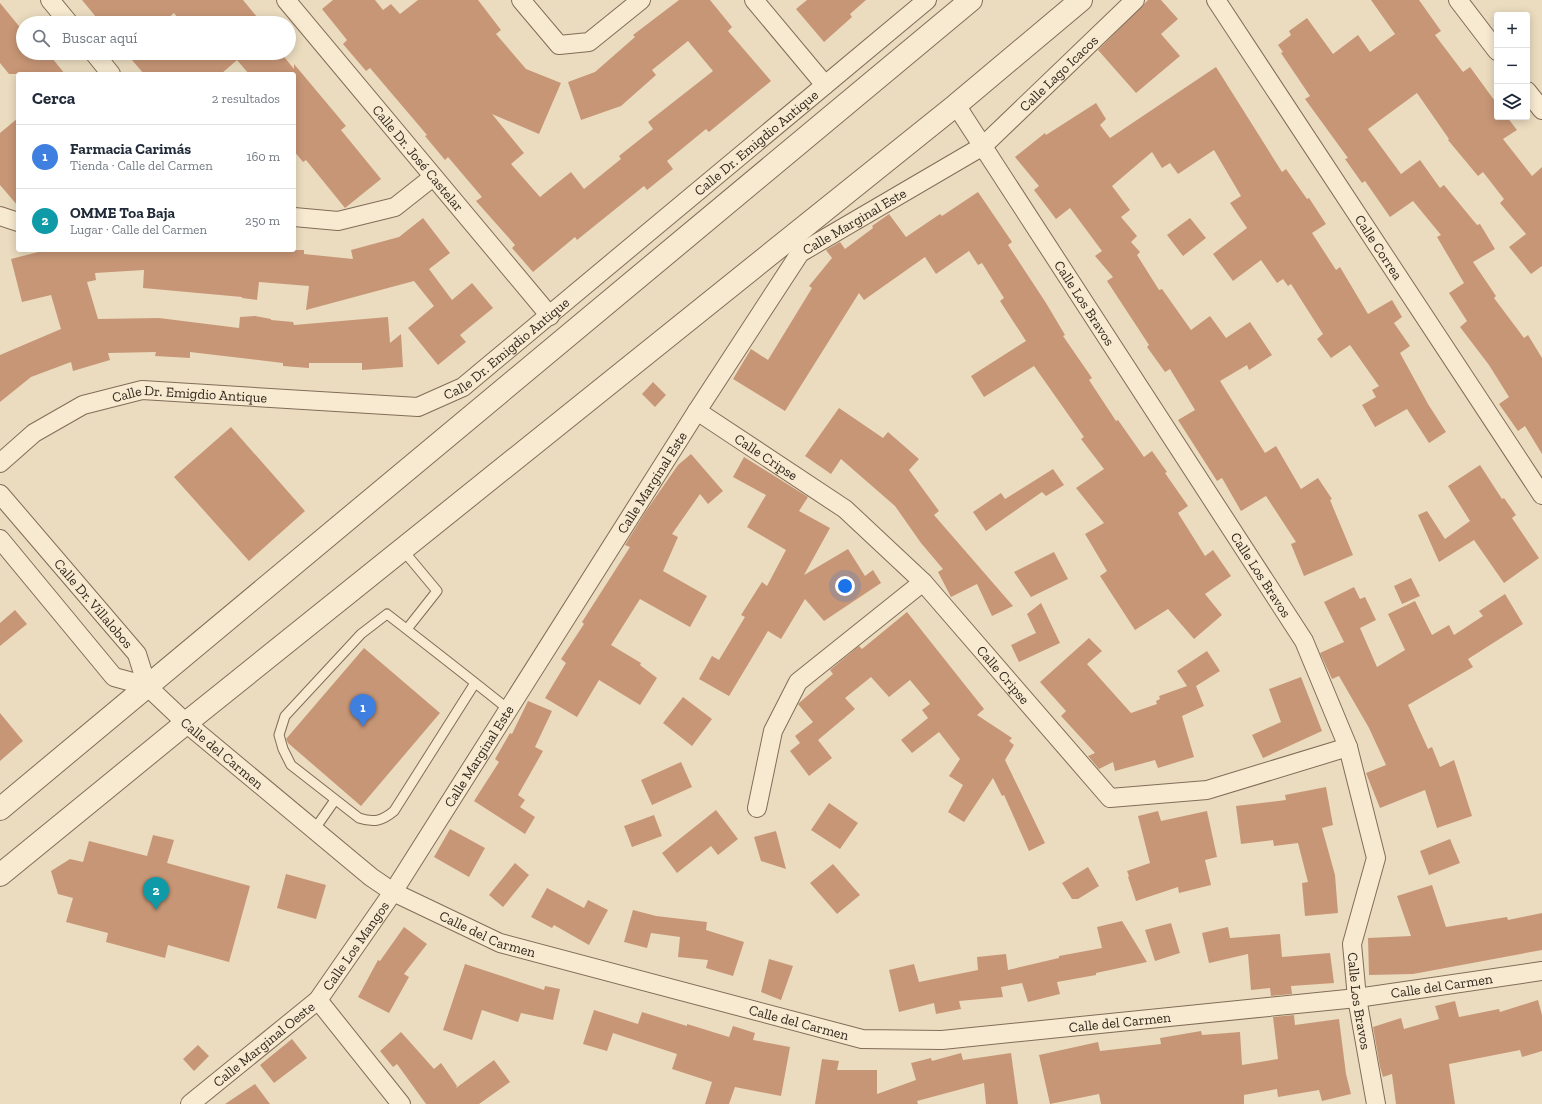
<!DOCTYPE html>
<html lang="es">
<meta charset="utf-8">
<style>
body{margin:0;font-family:"Zilla Slab",serif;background:#f6f6f7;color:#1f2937}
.controls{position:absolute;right:12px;top:12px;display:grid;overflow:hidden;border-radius:4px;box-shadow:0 2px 10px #0003}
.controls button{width:36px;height:36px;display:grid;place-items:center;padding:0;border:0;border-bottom:1px solid #e0e1e3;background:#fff;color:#1f2937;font:20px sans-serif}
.you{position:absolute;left:845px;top:586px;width:14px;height:14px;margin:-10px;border:3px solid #fff;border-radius:50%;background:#1a73e8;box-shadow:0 0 0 6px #1a73e833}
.badge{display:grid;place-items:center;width:26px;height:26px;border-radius:50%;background:#8e2b2f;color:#fff;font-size:13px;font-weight:700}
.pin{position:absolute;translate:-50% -33px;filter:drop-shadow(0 1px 2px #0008)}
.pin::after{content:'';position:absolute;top:21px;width:14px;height:12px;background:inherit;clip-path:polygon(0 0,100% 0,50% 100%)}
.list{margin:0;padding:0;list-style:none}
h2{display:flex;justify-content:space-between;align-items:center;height:52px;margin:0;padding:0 16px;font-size:17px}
h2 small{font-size:13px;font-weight:400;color:#747a83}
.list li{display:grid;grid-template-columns:26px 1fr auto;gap:12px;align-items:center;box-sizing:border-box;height:64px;padding:0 16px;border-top:1px solid #e0e1e3}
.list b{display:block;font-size:15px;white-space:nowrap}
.list p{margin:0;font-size:13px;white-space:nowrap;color:#747a83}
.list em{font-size:13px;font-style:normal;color:#747a83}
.icon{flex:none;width:22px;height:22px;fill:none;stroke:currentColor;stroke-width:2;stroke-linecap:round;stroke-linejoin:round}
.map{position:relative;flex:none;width:1542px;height:1104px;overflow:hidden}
.search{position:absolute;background:#fff;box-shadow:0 2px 10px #0003;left:16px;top:16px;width:280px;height:44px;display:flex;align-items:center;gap:10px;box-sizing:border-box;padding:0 14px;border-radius:22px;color:#747a83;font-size:15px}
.panel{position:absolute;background:#fff;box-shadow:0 2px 10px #0003;left:16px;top:72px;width:280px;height:180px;border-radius:4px}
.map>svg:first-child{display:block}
</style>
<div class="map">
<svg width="1542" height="1104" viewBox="0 0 1542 1104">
<rect width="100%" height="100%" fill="#ebdcbf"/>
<path fill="#c79676" d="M82,0h161l19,23h-80l-8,-10 -12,10h-61z
M333,0h42l8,10 8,-6 9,10 18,-14h60l23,30 -5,4 30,35 35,14 -22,51 -47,-20 32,39 -13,11 29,33 31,-25 13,17 37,-30 -2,-3 34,-27 -5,-7 65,-51 -25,-30 -36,29 4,5 -35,31 -40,14 -13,-38 27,-10 40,-35 -2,-2 46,-35h31l22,27 -4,4 43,50 -62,51 -3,-3 -39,32 6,8 -26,21 -3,-4 -67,54 -2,-3 -42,35 -21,-24 3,-3 -39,-44 6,-4 -34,-40 -3,3 -20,-24 2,-1 -57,-67 -4,3 -23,-27 4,-4 -25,-31z
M807,0h59l-16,14 2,3 -28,25 -28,-33z
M1148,0h13l17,19 -17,15 19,22 -44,37 -38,-43z
M1371,0h48l22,31 -6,4 28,37 7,-5 27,37v13h10l10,13 -14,9 29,37 10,-9v99l-11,8 -22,-27 17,-13 -26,-31 4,-4 -21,-27 -5,4 -30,-36 1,-1 -32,-46 -49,36 33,45 19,-14 20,28 4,-3 33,40 3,-1 15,25 -22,13 23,34 -2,2 30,40 4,-3 14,23v96l-17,-28 -7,5 -19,-27 10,-7 -20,-32 -29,-38 7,-6 -18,-28 15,-10 -27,-46 4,-2 -28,-34 -23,16 -25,-36 -3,2 -17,-24 3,-1 -43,-59 5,-3 -29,-43 2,-1 -5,-7 13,-10 -2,-4 18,-13 26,36 25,-19 12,17 25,-18z
M0,3l23,28v22h25l17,21h-56l-9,-11z
M126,53h155l13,16v-5l52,62 -5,4 40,49 -36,29 -39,-48 -3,2 -9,-11v-77h-45l-12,-14 -16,14h-77z
M1216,67l66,105 4,-3 21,30 2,-1 17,26 -14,9 24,37 4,-3 28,47 24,-14 10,17 -8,6 16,23 -10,7 28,51 18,28 -17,11 -22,-34 -32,18 -13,-22 14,-8 -4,-7 7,-4 -29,-41 -19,13 -14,-19 6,-5 -32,-50 -3,2 -5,-7 -6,4 -16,-23 -28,21 -20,-27 34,-26 -17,-25 11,-7 -27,-46 -36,24 -8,-11 -8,5 -10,-16 -40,34 18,24 -9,7 16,19 -6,6 9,10 -3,3 22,35 3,-1 29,41 19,-14 16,22 24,-16 22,33 -23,15 -2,-5 -27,16 45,72 11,-7 25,43 17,-11 14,21 -2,1 23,55 -49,21 -13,-32 5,-2 -30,-46 -25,15 -19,-33 -5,3 -39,-61 17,-10 -25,-41 -5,3 -18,-25 2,-2 -42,-64 6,-4 -18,-21 7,-5 -32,-43 -14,11 -22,-29 5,-4 -24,-29 30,-24 1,2 50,-32 10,16 -6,6 10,13z
M18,118v88l-18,-21v-52z
M978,192l34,50 -4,3 38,58 19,32 -2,1 29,42 -3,2 27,41 2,-1 26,37 8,-6 15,21 -2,1 23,33 -10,7 27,43 8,-6 18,26 -26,18 17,21 -28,24 -26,-30 -33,21 -35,-54 7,-5 -22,-37 19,-11 -28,-35 28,-19 -23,-30 3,-2 -50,-71 -50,31 -13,-21 55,-35 -26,-40 4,-3 -22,-35 -4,2 -9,-14 -33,23 -11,-17 -61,43 -5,-7 -74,118 -52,-32 18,-30 17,11 44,-72 -3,-2 23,-28 -6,-8 14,-8 5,7 28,-21 -1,-2 17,-12 17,23 34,-23 2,2z
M423,218l27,35 -21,16 23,31 20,-17 21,25 -33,27 6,7 -28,23 -30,-37 26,-22 -20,-25 -108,29 3,-24 -50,-4 -2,18 -15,-2v-1l-99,-9 1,-18 -49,3 1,7 -9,2 11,37 61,-1 80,10 1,-11 15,-1 16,3v1l22,2 1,3 94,-8 2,26 11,-9 2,33 -41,3v-7h-53v5l-26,-2v-3l-93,-11v6l-35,-2 1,-4 -48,1 2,7 -37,11 -2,-9 -40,15 -31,25v-47l61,-26 -10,-34 -29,7 -11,-43 35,-9h258v4l49,5 -2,-9 48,-13z
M1190,218l16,20 -23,18 -16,-21z
M653,382l13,13 -11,12 -13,-13z
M839,408l44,30 5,-6 31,27 -10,11 30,41 -5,4 79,91 -21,10 -15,-32 -26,13 -13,-25 5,-3 -22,-26 -26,-37 -54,-47 -10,15 -26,-18z
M231,427l74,84 -56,50 -75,-84z
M691,454l32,37 -15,13 -8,-10 -28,40 6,3 -15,34 44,25 -17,31 -50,-28 -29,46 30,18 -1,2 17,13 -17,27 -41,-25 -22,37 -32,-19 21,-35 -5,-4 23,-35 -2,-2 48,-75 -5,-2 21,-34 32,-46z
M744,457l64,40 -9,14 31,17 -26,47 44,-26 17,27 8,-6 8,13 -57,38 -19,-22 -24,40 -13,-8 -39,65 -30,-17 13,-23 7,4 26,-43 -4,-2 21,-33 5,4 19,-36 -39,-23 19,-32 -33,-18z
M1480,465l22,34 2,-1 12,17 -4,3 27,40 -35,25 -30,-43 -35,22 -21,-47 9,-4 18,28 25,-18 -22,-35z
M1053,469l11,16 -18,11 -4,-4 -56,39 -13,-19 28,-19 4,6z
M1054,552l14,27 -37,18 -17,-25z
M1411,578l9,18 -18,8 -8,-18z
M1354,587l6,12 5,-2 11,23 -16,8 17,39 28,-17 -17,-36 27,-13 17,34 17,-10 5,10 29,-19 -4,-5 26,-17 18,30 -55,35 5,8 -65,38 20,44 4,-2 8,20 14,-7 18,56 -35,12 -12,-38 -45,18 -14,-35 20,-8 -17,-37 -30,-52 -7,3 -12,-26 24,-11 -20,-40z
M1041,603l19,40 -41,19 -8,-17 25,-12 -9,-19z
M15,610l12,14 -27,22v-23z
M907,612l77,97 -7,6 35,23 -3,3 5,4 -9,15 40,83 -16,8 -25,-56 -2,1 -9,-18 -29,44 -16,-10 15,-27 -14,-9 11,-17 -21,-27 -27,21 -11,-13 27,-22 -6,-8 8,-6 -20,-24 -21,17 -18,-20 -26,21 10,11 -37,31 14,18 -23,18 -19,-25 10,-8 -5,-7 18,-14 -15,-18 1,-1 34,-29 -3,-4 29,-24 3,3z
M1089,638l13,13 -15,13 44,49 26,-9 -1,-3 4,-2 -1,-3 28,-10 -10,-15 30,-20 13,20 -24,15 8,20 -22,10 12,41 -36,11 -3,-8 -40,11 -2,-9 -14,7 -11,-13 7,-3 -34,-37 5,-5 -26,-29z
M364,648l76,65 -79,93 -73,-63 -2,-4z
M1301,677l21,54 -59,27 -11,-23 29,-13 -12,-33z
M683,697l29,22 -20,27 -29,-23z
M528,701l24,10 -17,36 8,4 -25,44 7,5 -5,7 15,10 -10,17 -51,-33 25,-39 -4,-3 15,-26 2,1z
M0,713l23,28 -23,20z
M681,762l11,25 -40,18 -11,-25z
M1326,787l7,38 -11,3 13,47 3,38 -33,3 -3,-33 6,-1 -10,-39 -24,3 -1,-6 -32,4 -5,-38 50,-6 -1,-5z
M829,803l29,20 -18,26 -29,-19z
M716,810l22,29 -20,16 -7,-9 -34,27 -15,-20z
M1158,811l3,10 46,-10 10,46 -12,3 6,25 -32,8 -1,-6 -42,14 -8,-24 1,-1 -2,-5 23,-8 -12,-47z
M654,815l8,21 -30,11 -8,-21z
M450,829l35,19 -16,29 -35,-20z
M776,831l10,38 -25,-8 -7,-24z
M153,835l21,5 -7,23 83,23 -21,76 -61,-17 -3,13 -59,-16 2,-9 -42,-11 7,-24 -15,-4 -7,-23 19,-12 13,3 6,-21 58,15z
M1450,839l10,24 -31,12 -9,-24z
M515,863l14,12 -26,32 -14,-12z
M833,864l27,31 -23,19 -27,-31z
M1088,867l11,19 -21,13h-6l-10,-16z
M286,874l40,11 -10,34 -39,-11z
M1432,885l14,42 61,-10 1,3 34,-7v37l-129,24 -44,1 -1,-37 43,-2 -14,-40z
M547,888l37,20 4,-8 20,10 -19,35 -35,-20 -2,3 -21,-11z
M633,910l23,6 51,6 -1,8 38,12 -11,34 -27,-8 2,-8 -30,-3 2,-20 -29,-4 -4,15 -23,-6z
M1122,921l25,41 -51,11v2l-39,7 3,12 -32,8 -6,-19 -21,4 2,10 -44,4 2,8 -25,5 -2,-11 -35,9 -10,-42 25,-6 5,18 59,-12 -1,-13 29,-3 2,16 51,-12v-2l43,-8 -5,-21z
M1171,923l9,30 -25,8 -10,-31z
M404,927l23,17 -23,30 5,3 -20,36 -31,-16 20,-37 2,1z
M1228,927l2,11 50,-4 2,23 48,-4 4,30 -43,3 1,8 -21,2 -1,-8 -19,2 -3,-36 -39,9 -7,-30z
M769,959l24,7 -12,34 -20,-8z
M465,964l79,26 1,-4 15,3 -7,31 -32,-7 -3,9 -36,-12 -10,30 -29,-10z
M1538,1000l4,15v36l-20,6 -2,-7 -71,14 6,40h-59l-4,-30 -9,3 -3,-10 -7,-40 28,-9 3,11 35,-10 -4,-13 20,-5 4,16 40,-8 1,3z
M594,1010l44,14 4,-12 45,14v-2l42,13 4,-11 22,7 -2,7 37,7 -9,49 -46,-9 -6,17h-24l7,-22 -40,-13 5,-15 -64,-21 -6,18 -24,-7z
M1294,1015l1,10 44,-6 7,55 5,20 -29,7 -3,-11 -41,7 -1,-8 -33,6v9h-143l-2,-10 -49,10 -11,-49 59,-13 2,9 61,-7 -1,-6 41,-7 1,4 38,-3 2,33 36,-6 -5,-42z
M401,1032l33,37 7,-6 16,23 -1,2 38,-28 16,22 -31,22h-53l-29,-40 -4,3 -13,-16z
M292,1039l15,19 -33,25 -14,-18z
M198,1045l11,11 -15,15 -11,-12z
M961,1053l2,7 48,-7 7,51h-32l-2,-21 -67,18 1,3h-103l7,-45 17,2 -2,9h40v24l39,-14 -5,-17 20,-5 1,3z
M255,1084l15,20h-45z"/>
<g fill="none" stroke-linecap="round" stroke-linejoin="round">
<g stroke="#826d58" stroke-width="11">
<path id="service" d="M402,549l35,42 -30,38
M475,683l-81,128c-12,10 -20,12 -35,7l-68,-53 -8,-16 -4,-14 6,-19 76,-82 26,-20c40,31 81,63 121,95
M314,830l21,-30"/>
</g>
<g stroke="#826d58" stroke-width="20">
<g id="minor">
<path d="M50,0l19,23"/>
<path id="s1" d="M286,0l264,316"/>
<path d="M521,0l38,45 30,-3 52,-42"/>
<path d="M754,0l71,85"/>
<path id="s2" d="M1216,0l326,495"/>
<path d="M1458,0l39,51"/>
<path d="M94,53l17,21"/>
<path d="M1527,91l15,19"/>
<path id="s3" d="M956,105l348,536 44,106 28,111 -24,86 5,54 19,106"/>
<path d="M0,216l18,6"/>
<path d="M294,217l44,4 57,-14 38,-30"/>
<path id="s4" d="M697,411l148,98 78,73 187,216 97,-8 141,-43"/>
<path id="s5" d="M0,463l34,-30 49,-28 59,-15 276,17 45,-20 464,-387"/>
<path id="s6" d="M0,494l137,160 10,32 39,37 185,154 22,15 107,51 362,96 80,1 415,-42 185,-27"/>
<path d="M0,539l114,138 33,9"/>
<path d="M757,808l16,-77 25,-49 125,-100"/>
<path d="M318,1000l83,104"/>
<path id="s7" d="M190,1104l128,-104 75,-108 304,-481 103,-158 183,-107 152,-146"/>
</g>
</g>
<g stroke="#826d58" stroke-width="24">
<path id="tertiary" d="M0,809l971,-809
M0,875l186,-152 770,-618 125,-105"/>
</g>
<use href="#service" stroke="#f7ead1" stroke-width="9"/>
<use href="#minor" stroke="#f7ead1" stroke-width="18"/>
<use href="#tertiary" stroke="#f7ead1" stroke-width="22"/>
</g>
<g text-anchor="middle" stroke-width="3.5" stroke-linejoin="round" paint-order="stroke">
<g font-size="14" fill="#32261c" stroke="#f3e7ce">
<text dy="5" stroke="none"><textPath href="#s7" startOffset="1371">Calle Lago Icacos</textPath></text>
<text dy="5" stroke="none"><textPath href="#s5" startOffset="870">Calle Dr. Emigdio Antique</textPath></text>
<text dy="5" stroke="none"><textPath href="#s1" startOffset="206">Calle Dr. José Castelar</textPath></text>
<text dy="5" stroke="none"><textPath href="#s7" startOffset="1117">Calle Marginal Este</textPath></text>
<text dy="5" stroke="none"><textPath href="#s2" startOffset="296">Calle Correa</textPath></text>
<text dy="5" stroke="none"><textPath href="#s3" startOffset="236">Calle Los Bravos</textPath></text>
<text dy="5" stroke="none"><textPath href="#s5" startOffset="546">Calle Dr. Emigdio Antique</textPath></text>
<text dy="5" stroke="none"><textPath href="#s5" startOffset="210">Calle Dr. Emigdio Antique</textPath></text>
<text dy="5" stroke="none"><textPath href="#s4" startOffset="83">Calle Cripse</textPath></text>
<text dy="5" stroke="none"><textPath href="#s7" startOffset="781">Calle Marginal Este</textPath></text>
<text dy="5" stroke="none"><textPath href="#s3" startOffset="560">Calle Los Bravos</textPath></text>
<text dy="5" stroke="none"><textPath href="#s6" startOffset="144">Calle Dr. Villalobos</textPath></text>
<text dy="5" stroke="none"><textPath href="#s4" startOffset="407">Calle Cripse</textPath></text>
<text dy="5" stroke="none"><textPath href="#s6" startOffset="345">Calle del Carmen</textPath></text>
<text dy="5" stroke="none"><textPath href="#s7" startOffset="457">Calle Marginal Este</textPath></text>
<text dy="5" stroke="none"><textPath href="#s6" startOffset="669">Calle del Carmen</textPath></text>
<text dy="5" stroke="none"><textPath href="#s7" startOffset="231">Calle Los Mangos</textPath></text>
<text dy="5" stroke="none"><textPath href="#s6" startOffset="1641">Calle del Carmen</textPath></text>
<text dy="5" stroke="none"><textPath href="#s3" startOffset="1015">Calle Los Bravos</textPath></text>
<text dy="5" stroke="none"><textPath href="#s6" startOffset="993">Calle del Carmen</textPath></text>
<text dy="5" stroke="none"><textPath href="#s6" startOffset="1317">Calle del Carmen</textPath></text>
<text dy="5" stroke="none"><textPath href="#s7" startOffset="95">Calle Marginal Oeste</textPath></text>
</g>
</g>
</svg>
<div class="controls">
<button>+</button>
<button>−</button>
<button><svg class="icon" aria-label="layers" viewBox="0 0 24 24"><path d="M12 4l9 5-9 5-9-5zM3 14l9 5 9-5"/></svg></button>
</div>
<div class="you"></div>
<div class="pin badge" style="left:363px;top:727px;background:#3f7fe0">1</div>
<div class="pin badge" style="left:156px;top:910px;background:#0f9aa8">2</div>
<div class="search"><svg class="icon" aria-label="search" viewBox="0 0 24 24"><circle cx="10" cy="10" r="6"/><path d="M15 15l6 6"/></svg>Buscar aquí</div>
<section class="panel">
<h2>Cerca<small>2 resultados</small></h2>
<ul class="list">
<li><span class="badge" style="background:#3f7fe0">1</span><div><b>Farmacia Carimás</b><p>Tienda · Calle del Carmen</p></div><em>160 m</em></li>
<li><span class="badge" style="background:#0f9aa8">2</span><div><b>OMME Toa Baja</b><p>Lugar · Calle del Carmen</p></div><em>250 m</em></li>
</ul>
</section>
</div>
